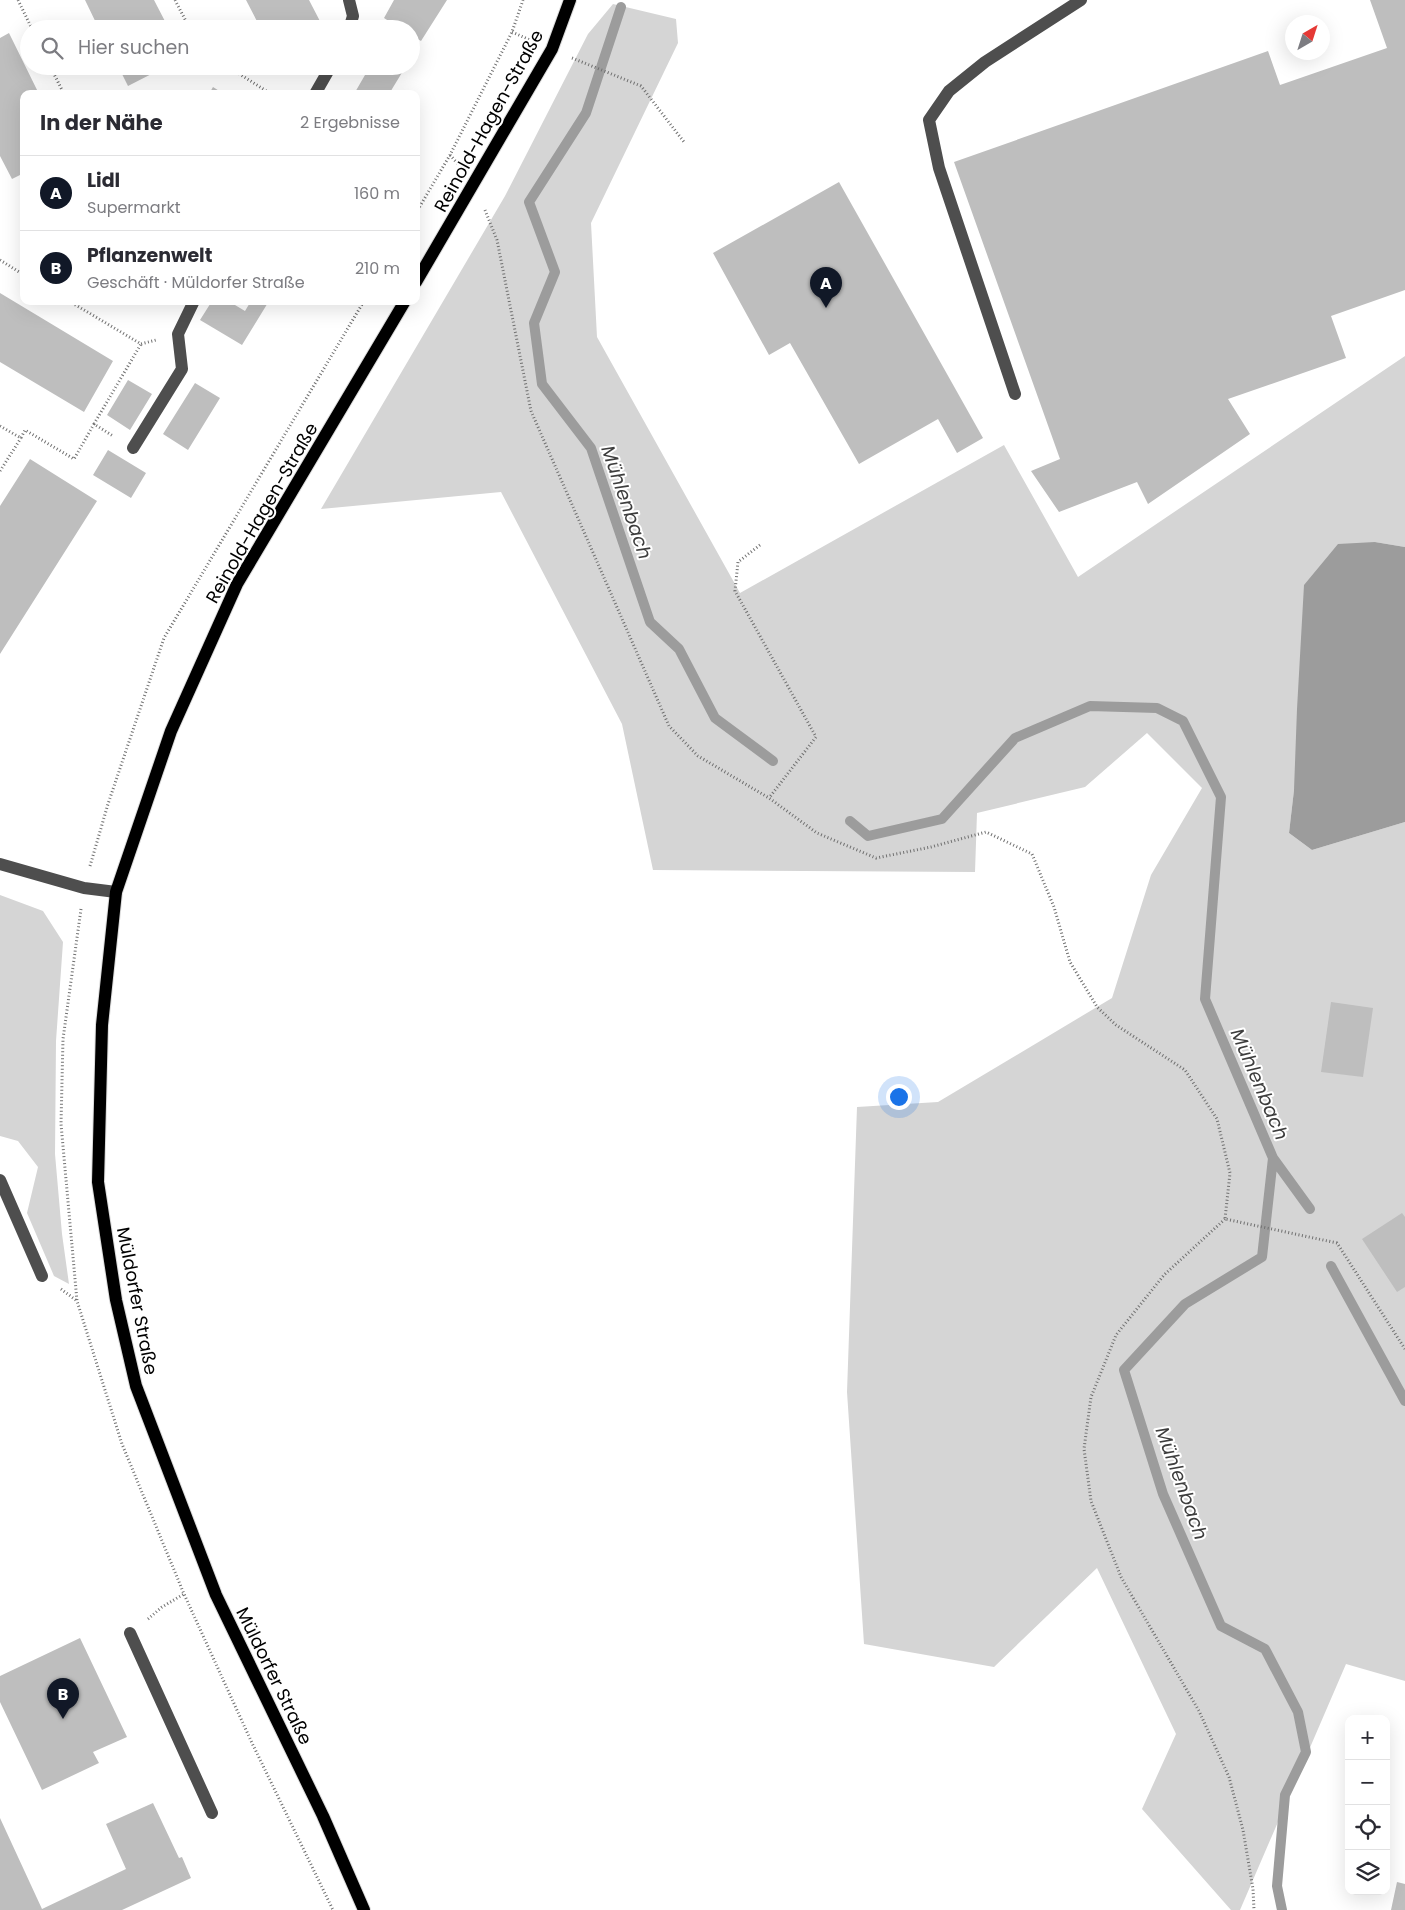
<!DOCTYPE html>
<html lang="de">
<meta charset="utf-8">
<style>
body{margin:0;font-family:Poppins,sans-serif;background:#f2f2f3;color:#2b2b33}
.controls{position:absolute;right:15px;bottom:15px;display:grid;overflow:hidden;border-radius:10px;box-shadow:0 5px 20px #0002}
.controls button{width:45px;height:45px;display:grid;place-items:center;padding:0;border:0;border-bottom:1px solid #e1e1e2;background:#fff;color:#2b2b33;font:25px sans-serif}
.compass{position:absolute;left:1285px;top:15px;width:45px;height:45px;border-radius:50%;background:#fff;box-shadow:0 5px 20px #0002;rotate:39deg}
.you{position:absolute;left:898px;top:1096px;width:18px;height:18px;margin:-12px;border:4px solid #fff;border-radius:50%;background:#1a73e8;box-shadow:0 0 0 8px #1a73e833}
.badge{display:grid;place-items:center;width:32px;height:32px;border-radius:50%;background:#111827;color:#fff;font-size:16px;font-weight:700}
.pin{position:absolute;translate:-50% -41px;filter:drop-shadow(0 1px 2px #0008)}
.pin::after{content:'';position:absolute;top:26px;width:18px;height:15px;background:inherit;clip-path:polygon(0 0,100% 0,50% 100%)}
.list{margin:0;padding:0;list-style:none}
h2{display:flex;justify-content:space-between;align-items:center;height:65px;margin:0;padding:0 20px;font-size:21px}
h2 small{font-size:16px;font-weight:400;color:#7c7c81}
.list li{display:grid;grid-template-columns:32px 1fr auto;gap:15px;align-items:center;box-sizing:border-box;height:75px;padding:0 20px;border-top:1px solid #e1e1e2}
.list b{display:block;font-size:19px;white-space:nowrap}
.list p{margin:0;font-size:16px;white-space:nowrap;color:#7c7c81}
.list em{font-size:16px;font-style:normal;color:#7c7c81}
.icon{flex:none;width:28px;height:28px;fill:none;stroke:currentColor;stroke-width:2;stroke-linecap:round;stroke-linejoin:round}
.map{position:relative;flex:none;width:1405px;height:1910px;overflow:hidden}
.search{position:absolute;background:#fff;box-shadow:0 5px 20px #0002;left:20px;top:20px;width:400px;height:55px;display:flex;align-items:center;gap:12px;box-sizing:border-box;padding:0 18px;border-radius:28px;color:#7c7c81;font-size:19px}
.panel{position:absolute;background:#fff;box-shadow:0 5px 20px #0002;left:20px;top:90px;width:400px;height:215px;border-radius:10px}
.map>svg:first-child{display:block}
</style>
<div class="map">
<svg width="1405" height="1910" viewBox="0 0 1405 1910">
<rect width="100%" height="100%" fill="#fff"/>
<path fill="#d5d5d5" d="M613,4l63,15 2,24 -87,180 6,114 143,256 264,-148 74,132 327,-221v191l-30,-5 -81,248 -5,43 23,17 93,-28v859l-59,-17 -106,246h-9l-89,-101 34,-75 -79,-166 -103,99 -130,-23 -17,-252 10,-285 81,-5 174,-104 39,-123 51,-87 -55,-55 -62,54 -108,26 -2,59 -322,-2 -31,-146 -121,-232 -180,17 184,-313 83,-162z
M0,895l43,16 20,31 -7,99 -1,113 7,80 7,50 -15,-8 -27,-63 11,-46 -20,-26 -18,-5z"/>
<path fill="#9c9c9c" d="M1375,542l30,5v275l-93,28 -23,-17 5,-43 3,-81 7,-124 34,-41z"/>
<g fill="none" stroke-linecap="round" stroke-linejoin="round">
<path stroke="#9c9c9c" stroke-width="10" d="M621,7l-35,106 -57,89 26,70 -21,51 8,61 49,64 59,174 29,27 36,69 58,43
M850,821l18,15 74,-17 73,-81 75,-32 67,2 26,13 38,76 -16,202 68,159 -11,99 -77,47 -61,66 39,124 58,132 44,23 33,63 8,40 -21,43 -8,91 5,24
M1273,1158l37,51
M1331,1266l74,135"/>
</g>
<path fill="#bebebe" d="M85,0h69l15,29h-70z
M246,0h63l14,27 -3,2h-59z
M394,0h53l-26,41 -10,-6v-6h-10l-17,-11z
M1370,0h35v290l-74,26 15,42 -118,41 22,35 -102,70 -11,-22 -78,30 -28,-41 29,-12 -106,-297 314,-111 12,34 107,-37z
M9,33l30,61h-15v79l-12,6 -12,-23v-118z
M118,66h49l-39,20z
M354,66h52l-17,28h-35l11,-19 -12,-7z
M213,87l11,7h-15z
M839,182l144,256 -26,15 -19,-34 -79,45 -69,-121 -21,12 -56,-102z
M0,293l113,68 -29,51 -84,-50z
M212,301h19l-1,1 15,9 6,-10h18l-27,44 -42,-25z
M128,380l24,14 -22,36 -23,-15z
M195,383l25,15 -32,52 -25,-16z
M108,450l38,23 -15,25 -38,-23z
M30,459l67,42 -97,153v-148z
M1331,1002l42,6 -10,69 -42,-5z
M1402,1213l3,4v70l-8,5 -35,-53z
M80,1638l47,99 -34,15 6,11 -57,27 -42,-88v-26z
M153,1803l26,55 3,-1 9,21 -69,32h-122v-92l42,91 84,-40 -20,-45z
M1397,1882l8,2v26h-14z"/>
<g fill="none" stroke-linecap="round" stroke-linejoin="round">
<g stroke="#dbdbdb" stroke-width="14">
<path id="major" d="M416,282l136,-233 18,-49
M364,1910l-41,-94 -107,-221 -80,-209 -20,-86 -18,-118 4,-157 14,-133 55,-161 66,-147 168,-283"/>
</g>
<path stroke="#707070" stroke-width="3" stroke-dasharray="1 2.5" stroke-linecap="butt" d="M18,0l14,29
M175,0l15,29
M512,32l18,8
M572,58l69,28 43,56
M50,66l14,28
M227,66l44,28
M450,155l8,9
M485,210l12,30 34,171 138,315 29,30 71,42 48,35 59,25 55,-11 55,-15 46,22 22,53 16,55 27,45 19,18 69,45 32,49 13,54 -5,46 112,24 68,106
M416,213l34,-58 62,-123 11,-32
M0,260l24,15
M69,301l72,43 15,-4
M94,424l47,-80
M0,426l21,12 4,-8 49,29 20,-35 19,12
M0,471l21,-33
M760,545l-22,17 -3,29 81,146 -47,61
M90,866l18,-62 56,-166 200,-337
M81,909l-18,130 -2,85 16,177 45,143 62,150 68,149 81,167
M1225,1219l-61,56 -48,60 -25,62 -7,52 7,52 30,76 78,134 30,66 14,53 10,59 1,21
M61,1289l16,12
M148,1619l14,-12 22,-13"/>
<path stroke="#4e4e4e" stroke-width="12" d="M349,0l4,16 -4,13
M315,94l16,-28
M1015,394l-76,-226 -10,-48 20,-29 36,-29 96,-62
M133,448l49,-79 -4,-35 16,-33
M0,864l84,24 32,4
M0,1180l42,96
M130,1633l82,180"/>
<use href="#major" stroke="#000" stroke-width="12"/>
</g>
<g text-anchor="middle" stroke-width="4" stroke-linejoin="round" paint-order="stroke">
<g font-size="18" fill="#000" stroke="#fff">
<text transform="translate(489 121) rotate(-61)" y="6">Reinold-Hagen-Straße</text>
<text transform="translate(262 513) rotate(-60)" y="6">Reinold-Hagen-Straße</text>
<text transform="translate(137 1301) rotate(79)" y="6">Müldorfer Straße</text>
<text transform="translate(274 1676) rotate(64)" y="6">Müldorfer Straße</text>
</g>
<g font-size="19" font-style="italic" fill="#3d3d3d" stroke="#fff">
<text transform="translate(627 502) rotate(71)" y="7">Mühlenbach</text>
<text transform="translate(1260 1084) rotate(67)" y="7">Mühlenbach</text>
<text transform="translate(1182 1483) rotate(70)" y="7">Mühlenbach</text>
</g>
</g>
</svg>
<div class="controls">
<button>+</button>
<button>−</button>
<button><svg class="icon" aria-label="locate" viewBox="0 0 24 24"><circle cx="12" cy="12" r="6"/><path d="M12 2v4M12 18v4M2 12h4M18 12h4"/></svg></button>
<button><svg class="icon" aria-label="layers" viewBox="0 0 24 24"><path d="M12 4l9 5-9 5-9-5zM3 14l9 5 9-5"/></svg></button>
</div>
<svg class="compass" viewBox="-18 -18 36 36"><path d="M0-13l5 13h-10z" fill="#e53935"/><path d="M0 13l5-13h-10z" fill="#7c7c81"/></svg>
<div class="you"></div>
<div class="pin badge" style="left:826px;top:308px">A</div>
<div class="pin badge" style="left:63px;top:1719px">B</div>
<div class="search"><svg class="icon" aria-label="search" viewBox="0 0 24 24"><circle cx="10" cy="10" r="6"/><path d="M15 15l6 6"/></svg>Hier suchen</div>
<section class="panel">
<h2>In der Nähe<small>2 Ergebnisse</small></h2>
<ul class="list">
<li><span class="badge">A</span><div><b>Lidl</b><p>Supermarkt</p></div><em>160 m</em></li>
<li><span class="badge">B</span><div><b>Pflanzenwelt</b><p>Geschäft · Müldorfer Straße</p></div><em>210 m</em></li>
</ul>
</section>
</div>
